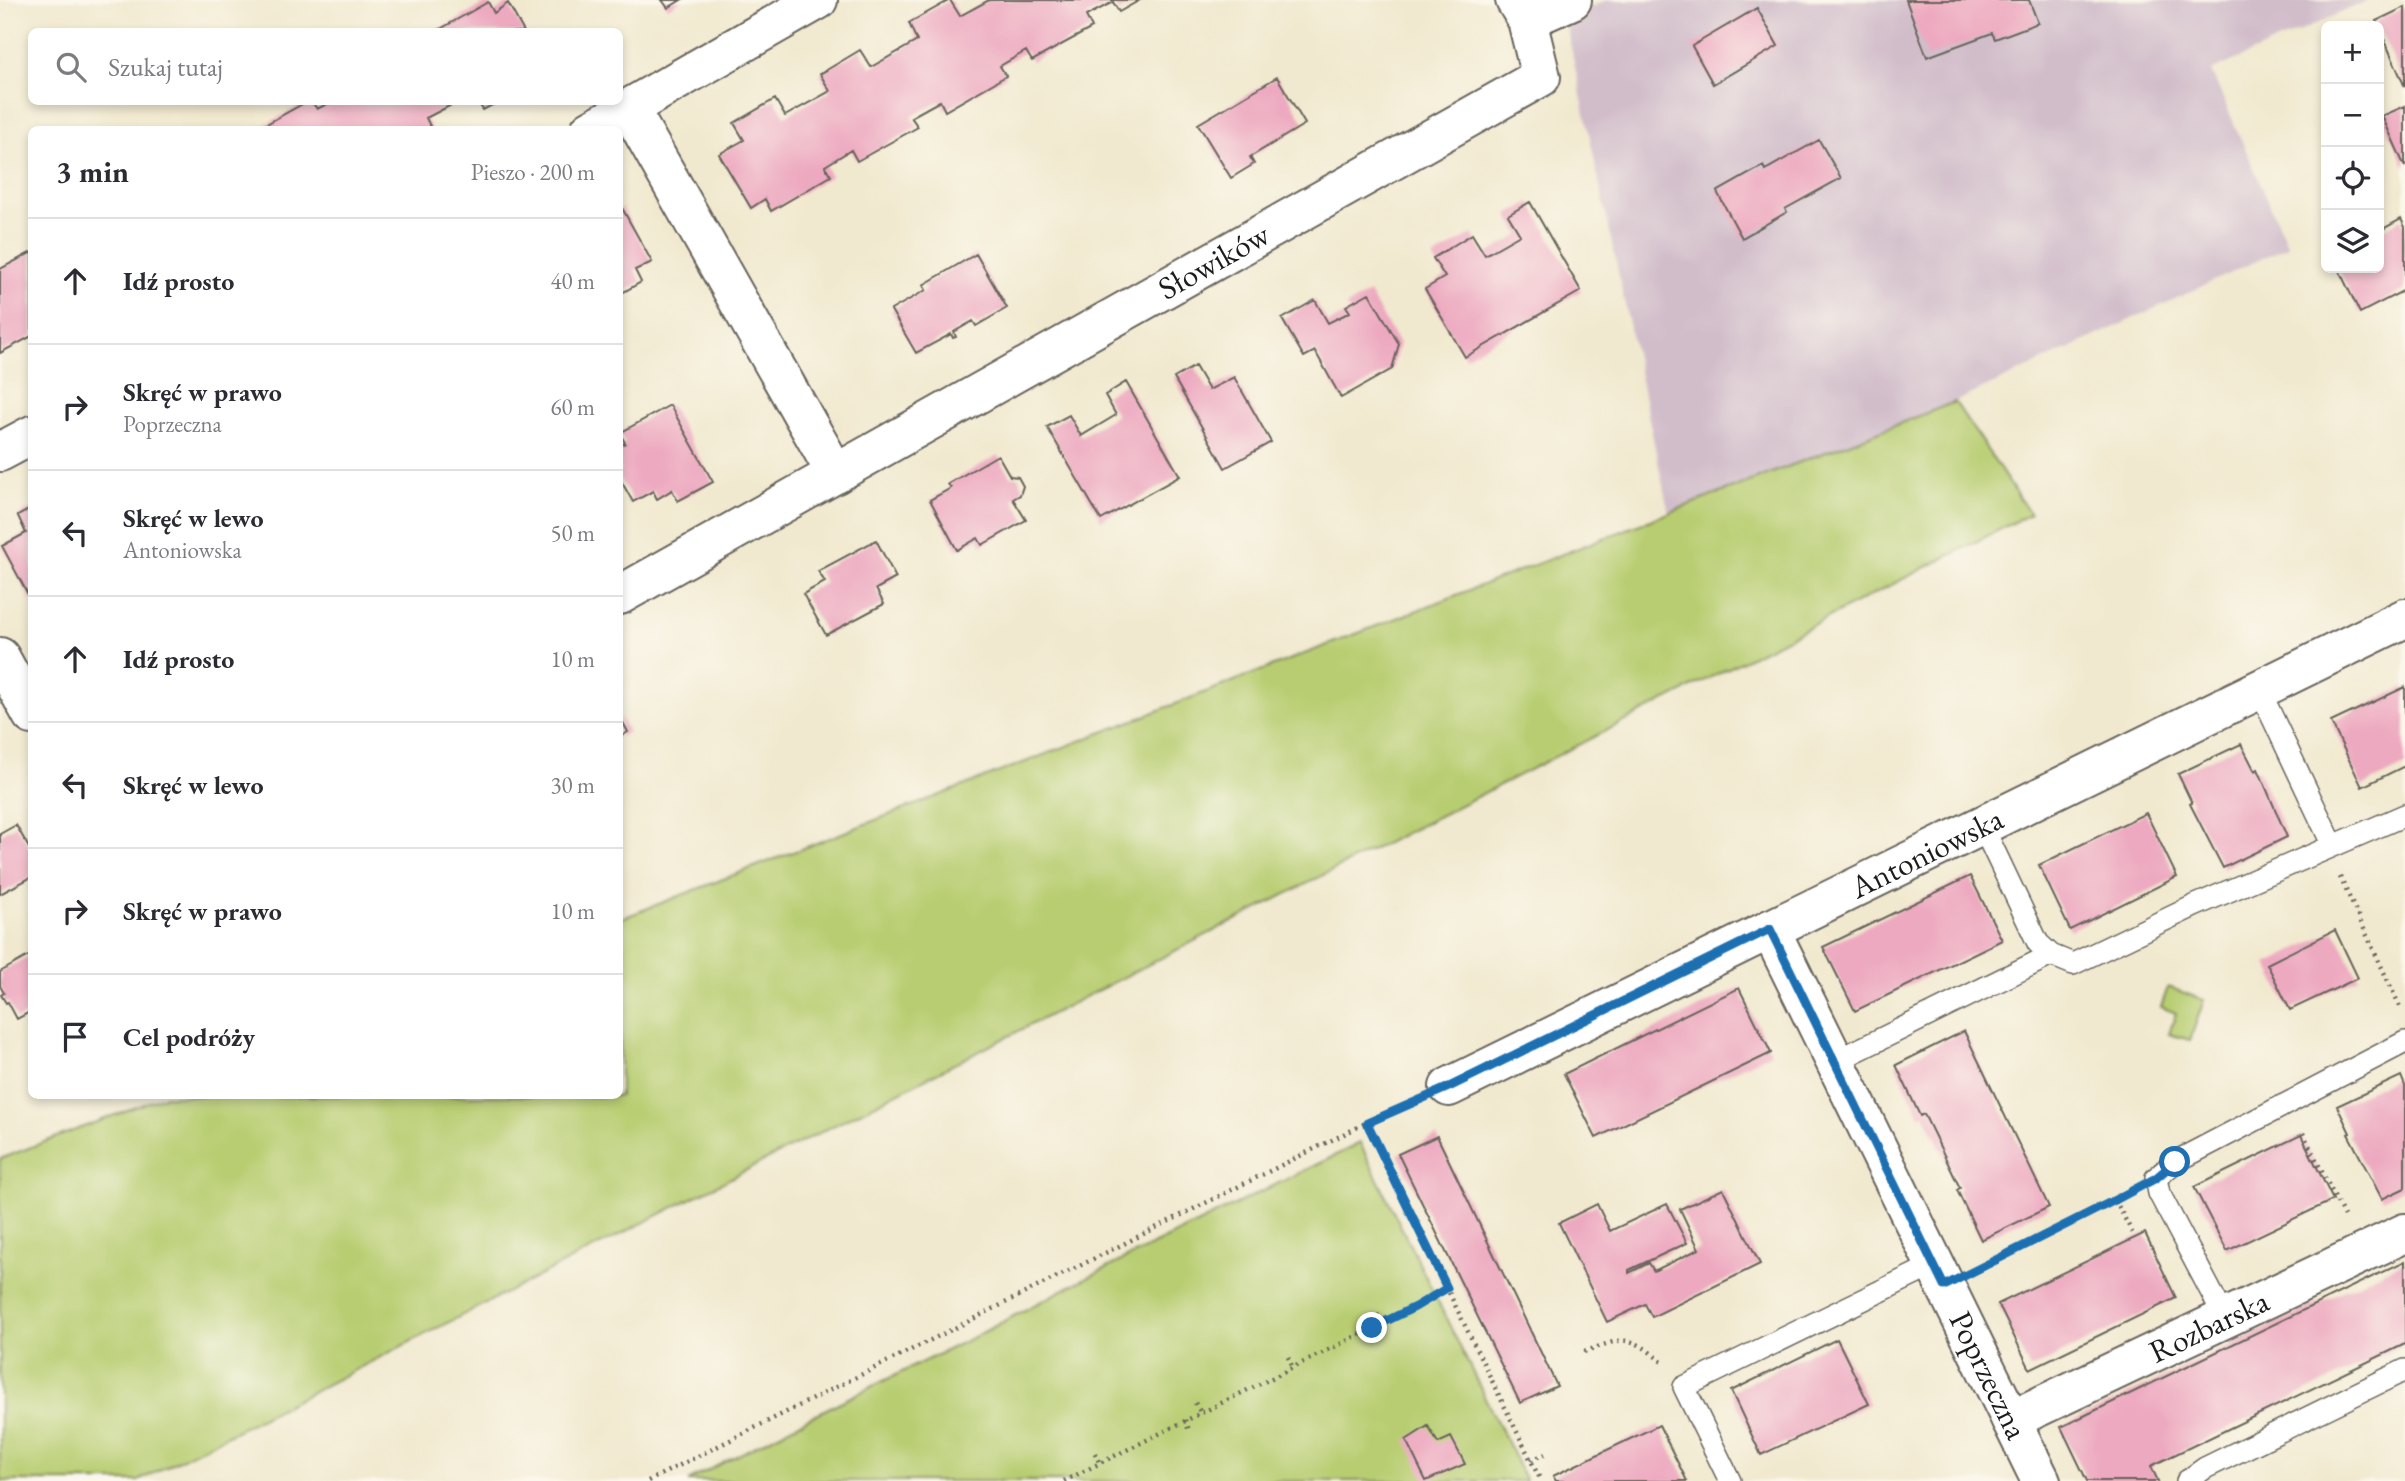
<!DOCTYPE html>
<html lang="pl">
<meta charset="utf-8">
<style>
body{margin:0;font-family:"EB Garamond",serif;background:#f2f2f3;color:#2b2b33}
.controls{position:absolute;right:21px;top:21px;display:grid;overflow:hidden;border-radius:10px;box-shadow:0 4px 10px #0003}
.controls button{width:63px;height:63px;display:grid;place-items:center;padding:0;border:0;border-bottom:2px solid #e1e1e2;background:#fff;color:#2b2b33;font:35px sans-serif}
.stop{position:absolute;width:21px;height:21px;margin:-16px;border:5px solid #1f6fb2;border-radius:50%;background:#fff}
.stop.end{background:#1f6fb2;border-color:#fff;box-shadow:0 2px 7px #0008}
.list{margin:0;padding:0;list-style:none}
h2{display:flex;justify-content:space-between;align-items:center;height:91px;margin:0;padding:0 28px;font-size:30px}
h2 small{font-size:23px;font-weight:400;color:#7c7c81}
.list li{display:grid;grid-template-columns:46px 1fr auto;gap:21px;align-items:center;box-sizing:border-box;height:126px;padding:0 28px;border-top:2px solid #e1e1e2}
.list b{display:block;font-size:26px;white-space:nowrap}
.list p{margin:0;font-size:23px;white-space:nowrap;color:#7c7c81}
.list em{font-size:23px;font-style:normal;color:#7c7c81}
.icon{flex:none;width:38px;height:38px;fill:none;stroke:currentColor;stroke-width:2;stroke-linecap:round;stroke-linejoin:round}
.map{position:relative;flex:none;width:2405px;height:1481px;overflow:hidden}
.search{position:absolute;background:#fff;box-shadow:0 4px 10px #0003;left:28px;top:28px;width:595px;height:77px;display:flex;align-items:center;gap:18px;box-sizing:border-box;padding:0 24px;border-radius:10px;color:#7c7c81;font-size:26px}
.panel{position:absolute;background:#fff;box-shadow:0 4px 10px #0003;left:28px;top:126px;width:595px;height:973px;border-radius:10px}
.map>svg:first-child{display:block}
</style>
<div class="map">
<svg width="2405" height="1481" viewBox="0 0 2405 1481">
<rect width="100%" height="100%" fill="#fbf7ec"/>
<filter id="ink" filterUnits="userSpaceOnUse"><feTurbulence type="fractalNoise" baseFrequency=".0143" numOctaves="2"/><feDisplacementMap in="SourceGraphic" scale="14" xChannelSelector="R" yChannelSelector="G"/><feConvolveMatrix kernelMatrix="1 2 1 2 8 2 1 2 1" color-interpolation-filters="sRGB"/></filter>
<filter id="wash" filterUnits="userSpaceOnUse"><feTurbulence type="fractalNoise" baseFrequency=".00686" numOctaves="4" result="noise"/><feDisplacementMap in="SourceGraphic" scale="28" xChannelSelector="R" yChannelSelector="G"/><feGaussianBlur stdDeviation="1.57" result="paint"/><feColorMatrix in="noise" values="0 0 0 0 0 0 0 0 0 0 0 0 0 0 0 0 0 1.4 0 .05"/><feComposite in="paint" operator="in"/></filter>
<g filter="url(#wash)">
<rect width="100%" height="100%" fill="#f1e9cf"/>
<path fill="#d1bdca" d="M1607,0h762l-158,71 77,175 -333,156 -286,112 -104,-495z"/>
<path fill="#b8cd71" stroke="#6a7446" stroke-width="2" d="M1955,402l75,112 -1892,967h-138v-322l164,-63h456v-177z
M2168,987l36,13 -14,40 -21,-6 7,-21 -15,-6z
M1360,1143l166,338h-838l146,-76 144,-70 94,-50z"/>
<g id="blocks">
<path fill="#eda9c0" d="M662,0h19l-13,8z
M950,0l10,16 29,-16h151l-21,12 -6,-10 -27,14 6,12 -60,33 -6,-10 -26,15 6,10 -61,35 -5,-10 -29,16 7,10 -61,34 -6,-11 -26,16 6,10 -60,35 -6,-12 -14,9 -32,-54 25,-14 -10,-17 41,-24 10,17 45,-25 -10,-17 40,-24 11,17 46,-26 -8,-18z
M1906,0h123l9,23 -43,16 -3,-6 -65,24z
M488,2l6,11 14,-10 16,29h-89z
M2405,7v80l-29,-66z
M1757,8l21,38 -65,38 -21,-38z
M1277,77l28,47 -55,33 4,7 -23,14 -33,-54z
M306,102h6l5,7 14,-7h126l-31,16 6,12h-176z
M478,102h20l-15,8z
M2405,106v61l-23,-51z
M1819,140l22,38 -56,31 2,3 -45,26 -25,-46 46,-26 2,4z
M1530,202l51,89 -116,66 -40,-68 20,-12 -12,-19 39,-24 13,21 35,-20 -12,-20z
M622,208l30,54 -17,8 6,12 -21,12v-85z
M2401,219l4,8v63l-45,23 -22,-45h41v-37z
M32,252v84l-32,17v-84z
M976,254l31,54 -31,18 -3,-5 -19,11 2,5 -3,1 -2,-4 -35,19 -25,-43 35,-20 -3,-5z
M1369,293l30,51 -7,25 -51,29 -26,-47 -11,6 -22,-38 33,-19 13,23 22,-11 -4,-6z
M1195,366l14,24 25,-13 37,65 -46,26 -51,-90z
M1126,382l54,94 -79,44 -54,-93 22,-12 12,21 35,-21 -11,-20z
M670,405l43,77 -35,19 -6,-11 -15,9 -4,-8 -20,11 -13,-23v-33l5,-3 -5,-10z
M998,455l12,21 8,1 5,9 -3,9 -7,4 13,21 -44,25 -4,-7 -21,12 -27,-50 21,-12 -3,-4z
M32,508v94l-30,-56 24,-13 -8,-17z
M876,540l20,38 -20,11 8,15 -58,31 -23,-41 22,-12 -7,-11z
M2405,687v79l-43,21 -31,-65z
M620,717l8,15 -8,5z
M2241,744l14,27 3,-2 29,68 -64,31 -33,-64 2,-1 -14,-29z
M2146,813l31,64 -107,53 -31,-65z
M16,825l16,28v24l-32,17v-60z
M1970,876l32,64 -147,71 -32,-64z
M2335,930l23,48 -68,32 -23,-46z
M32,954v57l-15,8 -9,-17 -2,1 -5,-8 3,-2 -4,-7v-14z
M1739,988l32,65 -175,85 -32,-64z
M1964,1031l85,176 -68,33 -24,-50 3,-2 -36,-74 -4,2 -24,-51z
M2401,1076l4,10v102l-23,11 -34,-65 2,-1 -13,-27z
M2301,1135l32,65 -106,51 -33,-64z
M1437,1136l120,250 -37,17 -122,-249z
M1723,1189l37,75 -108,53 -7,-13 -38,18 -48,-99 38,-19 13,27 57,-27 20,39 -58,27v3l20,-10 5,8 45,-22 -19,-40z
M2145,1233l31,65 -146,71 -32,-65z
M2405,1261v83l-254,122 7,15h-71l-26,-54z
M1837,1339l32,65 -108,51 -30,-64z
M1659,1425l28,56h-131l-3,-5z
M1428,1426l10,17 13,-6 14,27 -39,17 -20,-41z"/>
</g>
</g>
<g filter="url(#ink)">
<use href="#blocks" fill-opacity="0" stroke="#67645b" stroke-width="2"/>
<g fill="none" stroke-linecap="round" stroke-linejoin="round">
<g stroke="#67645b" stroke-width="24">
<path id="service" d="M2259,689l74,157
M1982,825l56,118 13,12 22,9 121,-58 211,-91
M1834,1062l217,-107
M2225,1318l-66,-125 -3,-15 19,-16 230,-120
M1730,1481l-46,-94 250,-122
M2187,1481l18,-13 200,-98"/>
</g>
<g stroke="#67645b" stroke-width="42">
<g id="minor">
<path d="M1527,20l45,-20"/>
<path d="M629,108l189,-108"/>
<path d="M590,130l39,-22 207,366"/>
<path d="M0,452l32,-17"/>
<path id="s1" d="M620,595l921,-518 -14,-57 -12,-20"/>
<path d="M0,657l32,58"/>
<path id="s2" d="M1770,929l271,552"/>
<path id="s3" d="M1449,1087l956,-469"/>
<path id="s4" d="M2011,1420l394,-187"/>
</g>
</g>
<path stroke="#67645b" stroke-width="4.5" stroke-dasharray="2 5" stroke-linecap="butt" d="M2340,877l61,132
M1366,1123l175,358
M2303,1133l41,83
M2115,1200l18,34
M1983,1268l142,-74
M1377,1314l5,9
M1372,1328l4,10
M1584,1352c40,-15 46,-19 80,12
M1288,1357l5,11
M1195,1403l6,10
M1185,1420l4,10
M1095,1453l5,11
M1531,1460l14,-6
M648,1481l718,-358 47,-20
M1064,1481l351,-174 32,-19"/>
<use href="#service" stroke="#fff" stroke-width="21"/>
<use href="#minor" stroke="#fff" stroke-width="38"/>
</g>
</g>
<g fill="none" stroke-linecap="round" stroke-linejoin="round" filter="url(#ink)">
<path stroke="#1f6fb2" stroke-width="9" d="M1372,1328l43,-21 32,-19 -80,-165 82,-36 321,-158 174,357 171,-86 41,-22 19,-16"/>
</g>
<g text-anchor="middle" stroke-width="6" stroke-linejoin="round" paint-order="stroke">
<g font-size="32" fill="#1c1c1c" stroke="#fbf7ec">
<text dy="11" stroke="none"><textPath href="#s1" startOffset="681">Słowików</textPath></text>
<text dy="11" stroke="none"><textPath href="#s3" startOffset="532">Antoniowska</textPath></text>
<text dy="11" stroke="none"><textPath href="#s4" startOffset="219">Rozbarska</textPath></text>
<text dy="11" stroke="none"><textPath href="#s2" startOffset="497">Poprzeczna</textPath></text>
</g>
</g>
</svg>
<div class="controls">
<button>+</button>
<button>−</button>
<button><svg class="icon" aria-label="locate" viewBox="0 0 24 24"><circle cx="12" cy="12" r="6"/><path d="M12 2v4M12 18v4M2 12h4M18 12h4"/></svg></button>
<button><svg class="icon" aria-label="layers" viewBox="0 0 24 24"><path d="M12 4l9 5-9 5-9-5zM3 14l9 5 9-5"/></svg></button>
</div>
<div class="stop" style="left:2175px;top:1162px"></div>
<div class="stop end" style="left:1372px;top:1328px"></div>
<div class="search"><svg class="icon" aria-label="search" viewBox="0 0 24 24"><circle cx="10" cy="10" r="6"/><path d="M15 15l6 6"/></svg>Szukaj tutaj</div>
<section class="panel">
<h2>3 min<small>Pieszo · 200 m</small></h2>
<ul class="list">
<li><svg class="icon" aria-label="ahead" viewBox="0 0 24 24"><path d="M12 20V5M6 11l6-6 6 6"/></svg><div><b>Idź prosto</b></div><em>40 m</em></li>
<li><svg class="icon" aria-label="right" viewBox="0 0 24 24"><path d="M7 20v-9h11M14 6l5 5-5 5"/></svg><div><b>Skręć w prawo</b><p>Poprzeczna</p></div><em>60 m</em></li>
<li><svg class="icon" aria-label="left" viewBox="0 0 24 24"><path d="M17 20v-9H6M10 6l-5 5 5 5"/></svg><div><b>Skręć w lewo</b><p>Antoniowska</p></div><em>50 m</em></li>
<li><svg class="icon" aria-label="ahead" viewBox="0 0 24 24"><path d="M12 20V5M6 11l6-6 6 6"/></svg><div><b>Idź prosto</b></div><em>10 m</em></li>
<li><svg class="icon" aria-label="left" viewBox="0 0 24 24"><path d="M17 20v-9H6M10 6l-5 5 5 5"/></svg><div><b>Skręć w lewo</b></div><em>30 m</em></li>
<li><svg class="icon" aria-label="right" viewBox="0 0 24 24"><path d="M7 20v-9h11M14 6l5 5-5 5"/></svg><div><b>Skręć w prawo</b></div><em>10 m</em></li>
<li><svg class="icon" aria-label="arrive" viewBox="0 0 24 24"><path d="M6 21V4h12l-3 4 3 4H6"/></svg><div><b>Cel podróży</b></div></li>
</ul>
</section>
</div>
